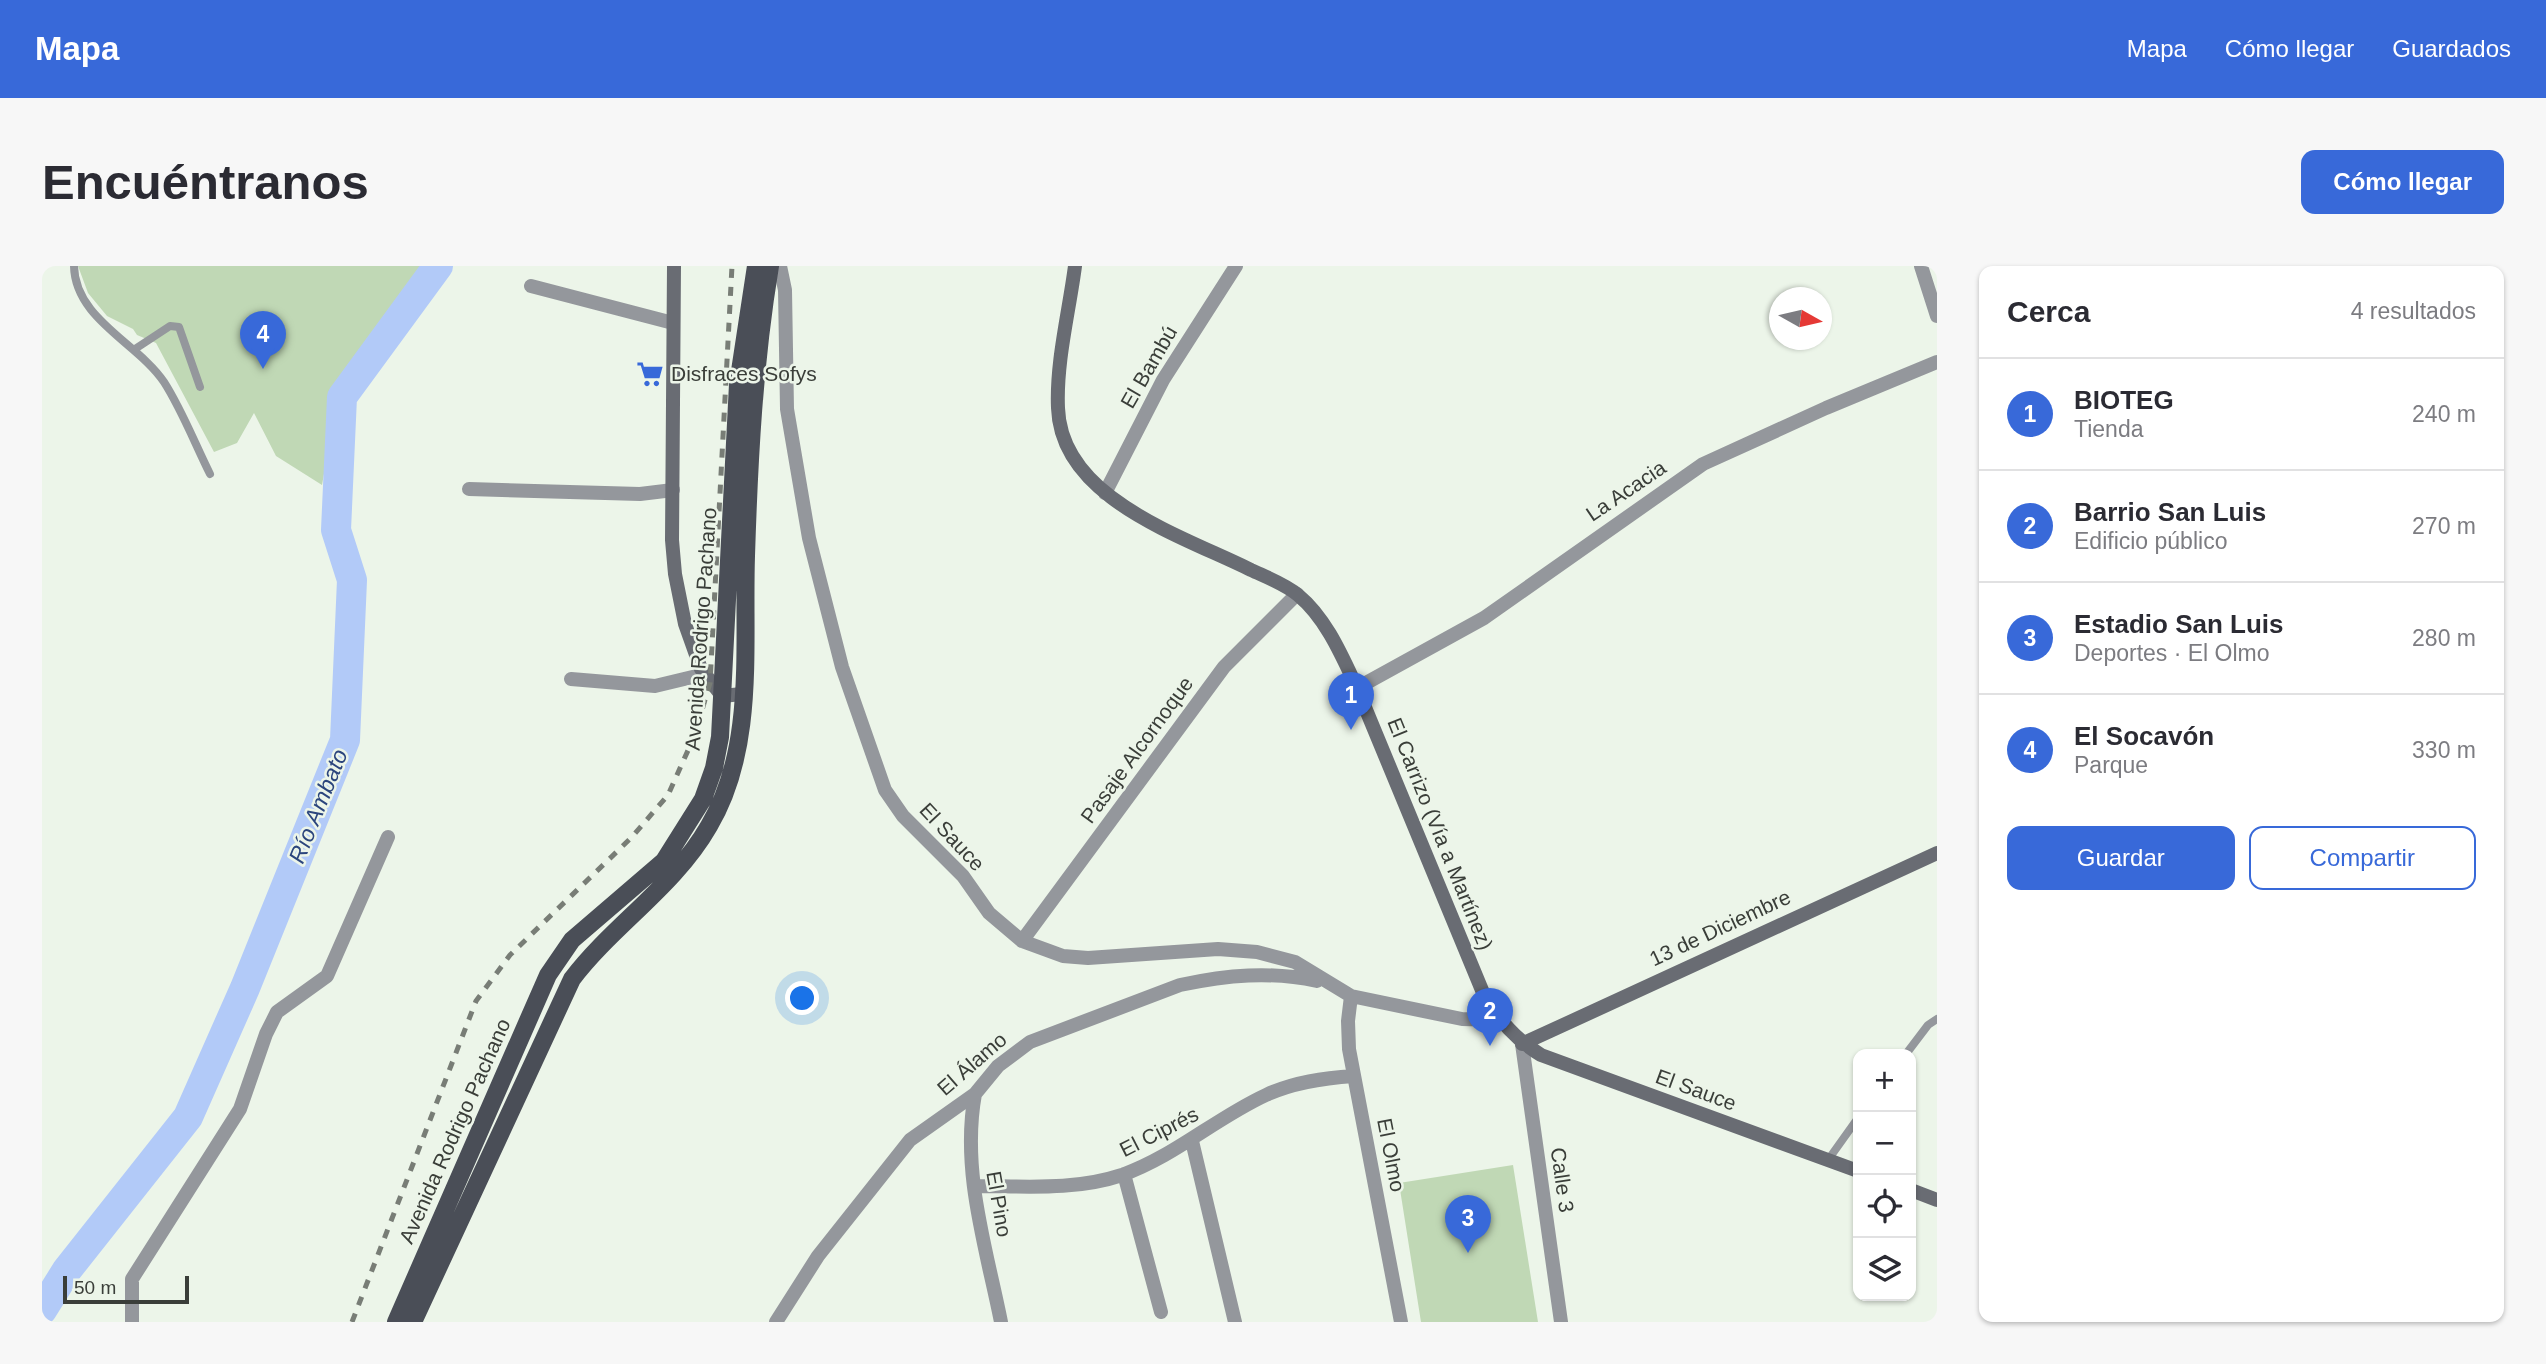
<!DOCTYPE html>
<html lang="es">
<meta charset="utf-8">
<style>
body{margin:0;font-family:Helvetica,sans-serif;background:#f7f7f7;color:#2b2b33}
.controls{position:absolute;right:21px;bottom:21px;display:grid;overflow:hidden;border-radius:14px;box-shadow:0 2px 5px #0004}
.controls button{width:63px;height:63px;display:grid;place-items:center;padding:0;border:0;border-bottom:2px solid #e1e1e2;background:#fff;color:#2b2b33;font:35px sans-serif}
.compass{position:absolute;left:1727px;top:21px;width:63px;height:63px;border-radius:50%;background:#fff;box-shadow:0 2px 5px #0004;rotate:98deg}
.scale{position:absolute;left:21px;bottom:18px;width:126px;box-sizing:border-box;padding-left:7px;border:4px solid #3a3e39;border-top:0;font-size:19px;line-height:24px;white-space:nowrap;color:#3a3e39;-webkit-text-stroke:5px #ecf5e9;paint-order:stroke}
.you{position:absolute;left:761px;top:733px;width:24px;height:24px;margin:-18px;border:5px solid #fff;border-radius:50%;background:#1a73e8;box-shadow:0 0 0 10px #1a73e833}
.badge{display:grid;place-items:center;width:46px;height:46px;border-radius:50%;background:#3869d9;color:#fff;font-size:23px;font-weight:700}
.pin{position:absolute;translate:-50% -58px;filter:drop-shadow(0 2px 4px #0008)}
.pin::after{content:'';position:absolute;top:37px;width:24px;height:21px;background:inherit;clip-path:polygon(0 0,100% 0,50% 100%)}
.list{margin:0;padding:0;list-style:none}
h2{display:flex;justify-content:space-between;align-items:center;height:91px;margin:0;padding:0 28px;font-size:30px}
h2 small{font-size:23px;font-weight:400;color:#7c7c81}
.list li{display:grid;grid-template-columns:46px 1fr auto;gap:21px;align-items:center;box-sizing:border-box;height:112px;padding:0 28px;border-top:2px solid #e1e1e2}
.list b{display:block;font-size:26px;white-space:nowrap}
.list p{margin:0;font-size:23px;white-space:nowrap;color:#7c7c81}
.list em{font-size:23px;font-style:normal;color:#7c7c81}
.actions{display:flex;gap:14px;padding:21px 28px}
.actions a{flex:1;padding:16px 0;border:2px solid #3869d9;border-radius:14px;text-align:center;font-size:24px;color:#3869d9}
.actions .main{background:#3869d9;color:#fff}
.icon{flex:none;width:38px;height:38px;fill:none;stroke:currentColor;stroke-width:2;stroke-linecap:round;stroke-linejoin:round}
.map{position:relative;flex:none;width:1895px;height:1056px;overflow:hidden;border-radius:14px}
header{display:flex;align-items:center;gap:42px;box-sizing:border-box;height:98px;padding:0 35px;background:#3869d9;color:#fff}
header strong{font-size:33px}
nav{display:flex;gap:38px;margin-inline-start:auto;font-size:24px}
.intro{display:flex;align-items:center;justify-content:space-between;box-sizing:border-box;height:168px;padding:0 42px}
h1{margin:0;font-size:49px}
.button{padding:18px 32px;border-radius:14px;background:#3869d9;color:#fff;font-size:24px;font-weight:700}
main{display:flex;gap:42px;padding:0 42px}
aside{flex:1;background:#fff;border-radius:14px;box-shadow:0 2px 5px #0004}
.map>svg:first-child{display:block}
</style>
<header>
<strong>Mapa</strong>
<nav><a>Mapa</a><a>Cómo llegar</a><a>Guardados</a></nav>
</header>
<div class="intro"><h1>Encuéntranos</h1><a class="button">Cómo llegar</a></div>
<main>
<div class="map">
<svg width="1895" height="1056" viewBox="0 0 1895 1056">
<rect width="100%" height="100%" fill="#ecf5e9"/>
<path fill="#c0d8b5" d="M36,0h354l-94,130 -16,89 -46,-29 -22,-43 -17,30 -23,9 -58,-109 -19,-8 -4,-6 -26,-13 -19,-23z
M1471,899l25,157h-117l-22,-139z"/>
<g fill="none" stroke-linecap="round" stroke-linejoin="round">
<path stroke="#b2caf8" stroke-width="30" d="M0,1044l25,-40 121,-153 57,-129 100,-248 7,-160 -16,-50 6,-133 96,-131"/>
<path stroke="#94979c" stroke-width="8" d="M32,0c1,53 64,77 90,116 18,28 31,62 46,92
M93,83l35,-23 9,1 21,60
M1864,788l22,-29 9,-6
M1786,894l30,-42"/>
<path stroke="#94979c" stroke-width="14" d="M738,0l5,24 2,119 22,129 33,129 43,123 18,26 60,60 26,37 33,28 41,15 25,2 130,-9 39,3 38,10 56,34 111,23 36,1
M1879,0l16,50
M489,20l142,37
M427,223l171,5 33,-4
M1063,227l58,-113 73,-114
M529,413l84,7 50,-12
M1315,422l127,-70 219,-154 123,-56 111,-46
M980,675l202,-274 73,-73
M1309,730l-3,25 1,28 52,273
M1480,778l39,278
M933,828c-14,76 11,153 26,228
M1150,875l43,181
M1082,908l37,138
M932,920c50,0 100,5 148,-11 53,-19 94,-57 144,-80 28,-13 58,-17 88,-19
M90,1056v-43l108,-170 26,-75 11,-22 50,-36 61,-139
M734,1056l42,-66 92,-116 65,-46 23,-28 32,-24 150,-57c47,-10 90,-14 137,-4"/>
<path stroke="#696c73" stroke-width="14" d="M632,0l-2,274 3,34 10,50 16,45 21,27 20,-2
M1033,0c-6,46 -19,96 -17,142 3,91 125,128 193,162 15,7 34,14 47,25 28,23 44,61 59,93l127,307c16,26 31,44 57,60l317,116
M1480,778l415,-191
M1869,924l26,10"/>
<path stroke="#4a4e57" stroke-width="18" d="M354,1056l152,-347 24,-35 92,-79 39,-62 11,-31 6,-31 18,-353 18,-118
M371,1056l159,-343c42,-55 102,-92 137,-153 47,-79 34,-181 37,-270 3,-97 8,-194 24,-290"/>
<path stroke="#787d76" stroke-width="5" stroke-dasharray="9 9" stroke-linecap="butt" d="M310,1056l124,-321 34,-46 122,-118 36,-42 26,-58 16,-54 22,-417"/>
</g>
<defs>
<g id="supermarket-bare" transform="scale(2.1)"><path d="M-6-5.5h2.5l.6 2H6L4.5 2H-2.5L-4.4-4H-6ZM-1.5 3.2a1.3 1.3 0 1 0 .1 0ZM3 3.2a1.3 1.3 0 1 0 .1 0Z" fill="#3869d9" stroke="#ecf5e9" stroke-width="2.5" paint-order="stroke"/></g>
</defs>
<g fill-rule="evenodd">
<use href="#supermarket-bare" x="608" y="108"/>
</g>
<g text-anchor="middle" stroke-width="5" stroke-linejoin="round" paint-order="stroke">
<g font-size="21" fill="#3a3e39" stroke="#ecf5e9">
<text transform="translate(1107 101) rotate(-60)" y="7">El Bambú</text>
<text transform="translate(1584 225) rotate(-34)" y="7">La Acacia</text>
<text transform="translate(659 363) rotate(-86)" y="7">Avenida Rodrigo Pachano</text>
<text transform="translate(1095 484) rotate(-54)" y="7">Pasaje Alcornoque</text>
<text transform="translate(1398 568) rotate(68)" y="7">El Carrizo (Vía a Martínez)</text>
<text transform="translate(910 571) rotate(47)" y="7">El Sauce</text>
<text transform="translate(1678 662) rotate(-25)" y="7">13 de Diciembre</text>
<text transform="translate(930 798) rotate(-41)" y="7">El Álamo</text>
<text transform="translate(1654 824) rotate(20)" y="7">El Sauce</text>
<text transform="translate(413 865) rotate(-66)" y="7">Avenida Rodrigo Pachano</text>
<text transform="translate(1117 866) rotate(-27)" y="7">El Ciprés</text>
<text transform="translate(1349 889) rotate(79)" y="7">El Olmo</text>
<text transform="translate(1520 914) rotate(82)" y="7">Calle 3</text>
<text transform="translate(957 938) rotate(80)" y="7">El Pino</text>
</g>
<g font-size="21" fill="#3a3e39" stroke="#ecf5e9" text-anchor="start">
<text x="629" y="115">Disfraces Sofys</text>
</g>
<g font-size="23" font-style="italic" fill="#2b457d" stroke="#ecf5e9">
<text transform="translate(276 540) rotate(-68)" y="8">Río Ambato</text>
</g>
</g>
</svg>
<div class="controls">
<button>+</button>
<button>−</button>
<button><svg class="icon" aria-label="locate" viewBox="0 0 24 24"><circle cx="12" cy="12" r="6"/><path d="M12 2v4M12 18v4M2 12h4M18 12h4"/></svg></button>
<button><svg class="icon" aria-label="layers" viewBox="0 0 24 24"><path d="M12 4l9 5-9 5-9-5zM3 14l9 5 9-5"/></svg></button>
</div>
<svg class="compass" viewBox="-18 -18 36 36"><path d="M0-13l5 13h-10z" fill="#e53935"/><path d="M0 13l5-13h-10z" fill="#7c7c81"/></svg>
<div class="scale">50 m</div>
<div class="you"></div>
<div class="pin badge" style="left:1309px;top:464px">1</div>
<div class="pin badge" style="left:1448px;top:780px">2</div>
<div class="pin badge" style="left:1426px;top:987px">3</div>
<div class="pin badge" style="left:221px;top:103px">4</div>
</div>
<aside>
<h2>Cerca<small>4 resultados</small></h2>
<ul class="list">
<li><span class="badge">1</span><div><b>BIOTEG</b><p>Tienda</p></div><em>240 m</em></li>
<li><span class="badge">2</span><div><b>Barrio San Luis</b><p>Edificio público</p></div><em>270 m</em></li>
<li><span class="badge">3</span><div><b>Estadio San Luis</b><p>Deportes · El Olmo</p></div><em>280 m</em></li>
<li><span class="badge">4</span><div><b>El Socavón</b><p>Parque</p></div><em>330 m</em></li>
</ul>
<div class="actions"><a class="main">Guardar</a><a>Compartir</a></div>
</aside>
</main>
